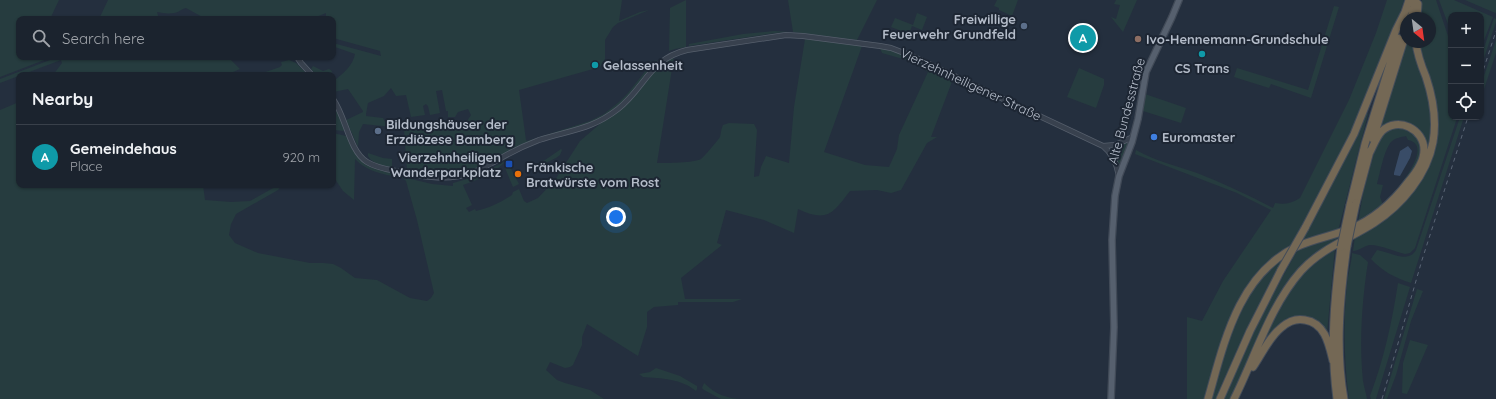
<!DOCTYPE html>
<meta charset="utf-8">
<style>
body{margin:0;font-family:Quicksand,sans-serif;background:#242b36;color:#f1f3f6}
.controls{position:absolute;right:12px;top:12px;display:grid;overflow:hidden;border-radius:8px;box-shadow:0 1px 3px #0004}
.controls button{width:36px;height:36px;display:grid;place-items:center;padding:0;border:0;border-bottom:1px solid #39404a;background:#1b232e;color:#f1f3f6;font:20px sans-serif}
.compass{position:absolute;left:1400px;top:12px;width:36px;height:36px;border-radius:50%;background:#1b232e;box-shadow:0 1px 3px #0004;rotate:151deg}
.you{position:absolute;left:616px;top:217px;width:14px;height:14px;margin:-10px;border:3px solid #fff;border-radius:50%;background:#1a73e8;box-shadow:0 0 0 6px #1a73e833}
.badge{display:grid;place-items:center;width:26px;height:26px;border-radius:50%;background:#8ab4f8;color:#fff;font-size:13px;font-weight:700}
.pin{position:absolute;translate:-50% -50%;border:2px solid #fff;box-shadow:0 1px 4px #0006}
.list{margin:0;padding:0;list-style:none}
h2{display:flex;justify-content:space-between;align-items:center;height:52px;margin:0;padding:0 16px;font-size:17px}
h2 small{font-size:13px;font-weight:400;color:#a0a4aa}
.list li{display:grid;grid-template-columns:26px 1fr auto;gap:12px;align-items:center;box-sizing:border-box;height:64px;padding:0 16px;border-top:1px solid #39404a}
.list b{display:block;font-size:15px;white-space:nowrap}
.list p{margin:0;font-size:13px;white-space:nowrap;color:#a0a4aa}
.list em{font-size:13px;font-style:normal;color:#a0a4aa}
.icon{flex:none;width:22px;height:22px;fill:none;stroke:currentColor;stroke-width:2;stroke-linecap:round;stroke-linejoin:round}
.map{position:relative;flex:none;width:1496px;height:399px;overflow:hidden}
.search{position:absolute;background:#1b232e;box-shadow:0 1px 3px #0004;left:16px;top:16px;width:320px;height:44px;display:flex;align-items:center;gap:10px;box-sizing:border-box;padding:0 14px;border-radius:8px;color:#a0a4aa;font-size:15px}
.panel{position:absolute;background:#1b232e;box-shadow:0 1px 3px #0004;left:16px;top:72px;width:320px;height:116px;border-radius:8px}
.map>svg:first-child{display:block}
</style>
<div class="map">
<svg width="1496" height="399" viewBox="0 0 1496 399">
<rect width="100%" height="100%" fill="#242f3e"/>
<path fill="#263c3f" d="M0,0h59l-9,19h-31v38h33l-52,20z
M108,0h514l-3,21 21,-9 9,-2 -31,13 -5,4 -8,13v19l-5,8 -81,23 7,50 1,1 63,-20 14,-7 15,-12 9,-9 23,-29 -3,-2 10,-2c-17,17 -28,39 -49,53 -20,14 -45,18 -68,25 -29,10 -55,33 -86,37 -17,2 -32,-1 -48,-5l-3,-40 3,-2 22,-1 38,-6 4,-6 -3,-6 -10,3 -3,5h-7v-6h-2l-4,-21 -6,1 4,22 -10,2 -2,-9 -2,-2 -3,2 2,9 -14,2 -5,-22 -10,1 -5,-8 -7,8 -16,7 -2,11v2l17,2 2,4 7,1 2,2 -2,2 -29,-3 -4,8 -1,15 -12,-27 17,-8v-1l-15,-22 -15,3v-13l2,1c9,-7 18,-15 20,-26l-20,-7 -2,-1v-3l48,13 -1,-5 -47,-13v-19h-7v-6l-10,4v2h-110l-20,-11c-5,1 -8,5 -12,5 -6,1 -11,0 -17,-1l2,7h-60z
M686,0v47l-11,2 -6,2 1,-43z
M788,0h89l-20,40 -64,-8z
M997,0h21l-6,16 -13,-6v-2l-5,-2z
M1116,0h21l-14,32 -12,-15 5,2 4,-14 -6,-1z
M1387,0h17l-8,25 -32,82 -61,121 -14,20 -31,25 -11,14 -12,21 -29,91h-19v-82l15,4 21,-40 48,-71 -34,-17 -102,-39 1,-4c19,11 41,16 61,23 26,10 51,22 76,35l2,-5c10,2 17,0 25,-5l49,-98 27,-67z
M1422,0h14l13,39 2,23v55l6,1 -42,130 -5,5 -5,1c-9,-2 -25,-9 -34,-9 -7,0 -11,6 -18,6l2,-15 36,-22 46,-80 -18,-92h11v-24h-12z
M1439,0h15l39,17 -12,31v-33h-30v17z
M1465,0h31v13l-3,-1z
M1334,6l5,1 -28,91 -40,-14 -2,4 -35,-11 3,-9 71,22z
M917,13l10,4 -5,13 -10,-4 -3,8 -18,-7 4,-9 18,7z
M1494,18l2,1v3l-15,45v-10z
M774,31l16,1 -15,1 -86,13v-2l54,-10z
M805,39l57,7 -38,106 41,13 24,2 8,-18 2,-14 29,-63c-16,-13 -27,-13 -46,-19l-2,-5c26,3 50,19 73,31l-22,58h6l-10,6 -26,47 -10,3 -14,-3 -27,1c-17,22 -22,32 -52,18l-4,24 -30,-13 -38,-10 -9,33 5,2 -41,33 4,21h57l-9,3h-55v3l-24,2 -7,5v15l-9,29 -51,-32 -5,13v8l-9,20 -3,2 -5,1 -15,-6 -4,8 11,10 8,3 25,7 14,9h-604v-289l19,-8v83h184l2,15 26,2 19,-1 25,-14 -1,-2h8l-4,5 -42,24 -5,10 -2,11 6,8 23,10 52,10h13l10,1 8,4 14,10 22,2 33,18 17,3 4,-3 3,-5 -17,-73 -11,-39 -3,-3c-17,-3 -36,-6 -48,-19l-1,41 -11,-9 -10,-15v-43l13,3 17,25 46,13v3l2,2 21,5 21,2v-3l21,-6 32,-16c-11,12 -28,19 -43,24l9,20 -6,3 3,4 6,-3 1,2c13,-3 24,-8 36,-16l1,-3 6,-3 5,12 3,2 11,-5 17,-18 25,-39 21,-18 15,-10 44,-49 14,-8 -17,107c9,0 37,0 44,-4 2,-1 18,-20 19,-22 1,-4 1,-8 3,-12l6,-2 25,1 3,6 -3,47 5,-1 2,-9 5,-11 23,7 5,-56z
M1496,40v13l-15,45v-13z
M1407,42h6l19,68 1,17 -4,22h-3l-15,-24 -33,7z
M58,57h170l12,12 -14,6h-173l9,-12 -1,-3 -61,23v-4z
M289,60l7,3 12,12h-51l23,-8 2,-2 -1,-3z
M313,66l10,5 6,-2 3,2 -1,3 -15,1 -5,-6z
M1079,68l25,11v6l-8,23 -29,-11z
M1145,94l41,14 -5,15 -38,-12z
M333,103l6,11 6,17 -12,-1z
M1367,113l1,1 -30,117 -38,13 43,-81z
M1460,117h4l-53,166c-16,-5 -29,-12 -40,-24l6,-9c13,2 31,14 39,0z
M1405,127c4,3 9,6 12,10 15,17 -17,50 -27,64l-1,-3c8,-8 46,-53 19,-58l-2,-4c-5,1 -11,2 -15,6 -7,8 -11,31 -14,42l6,1 -3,12 3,8 -25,18 5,-29 14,-52c7,-13 14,-14 28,-15z
M1126,143h2l-7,20 -3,1 -9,-16 8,-1z
M561,149l1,1 -2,5 -4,3 -27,13 -1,-4 17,-7z
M368,153l15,5 9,1v8c-8,-1 -20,-3 -24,-11z
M508,163l11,21 -6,3 -8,-19z
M1337,236v4l-21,14 -15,14 -70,131h-7l38,-85 36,-65z
M1335,247l-8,86 -20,-16 -33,14 -9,8c12,-25 24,-54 45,-73 8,-7 17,-12 25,-19z
M1352,253l8,2 8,7c-6,38 -9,80 -5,119 1,6 3,12 4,18h-18c-5,-38 -6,-76 -2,-114 1,-12 5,-24 5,-32z
M1286,255l-40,77 -30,67h-6l24,-78 27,-46z
M1398,283l12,4 -34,112h-5l-1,-3c14,-37 22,-74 28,-113z
M1417,289l6,2 -12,30 -15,54 -9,24h-3z
M1410,340l18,5 -21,49 -5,-1 1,-30z
M656,368l24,8 17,10v3l-1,2c-14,-12 -35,-13 -53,-14l-4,-3 11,-2z
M704,383c11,11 24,16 38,16h-21l-17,-9 -2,-2z"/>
<path fill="#394c67" d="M1408,146l4,5 -2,7 -10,18 -6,-1v-2l6,-22z"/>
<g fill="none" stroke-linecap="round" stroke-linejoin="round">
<g stroke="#565f6c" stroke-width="6">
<path id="minor" d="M297,57l4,6 11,12
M333,99c13,18 16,52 34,63 11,7 26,8 38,11 22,4 44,8 66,0 10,-3 20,-10 30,-15 12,-7 25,-13 38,-18 31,-10 52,-10 79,-31 27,-21 31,-50 69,-59l99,-15 17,1 77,10 11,2 21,8 191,90c9,7 14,19 16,30
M1103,146l12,-1 18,-8"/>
</g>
<g stroke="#414a57" stroke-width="8">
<path id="major" d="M1111,399l3,-72 -2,-87 3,-44 4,-20 13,-34 6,-23 8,-47 26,-55 7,-17"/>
</g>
<g stroke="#434c59" stroke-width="9">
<path id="highway" d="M1405,12l4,-12
M1411,18l5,-18
M1417,18l1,-14
M1373,139l33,-106
M1356,203l14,-52
M1350,205l15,-61 33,-106
M1305,228l49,-94 42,-104 11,-22
M1253,367c9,-13 16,-30 29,-40 7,-6 14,-9 23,-7 20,3 24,24 28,41
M1208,399c16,-56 30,-124 88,-152 17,-8 36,-11 54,-18 24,-10 43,-27 58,-47 7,-8 16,-21 16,-32 0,-21 -26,-34 -42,-19 -6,6 -9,16 -13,23
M1220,399l30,-68 31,-61
M1234,399c21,-42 36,-93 67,-128 21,-23 48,-32 73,-48 28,-18 53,-48 59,-81 4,-23 0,-44 -7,-65 -5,-12 -9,-23 -10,-35
M1337,399c-7,-53 -3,-99 4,-152
M1344,399c-9,-50 -4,-103 3,-153"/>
</g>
<use href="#minor" stroke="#38414e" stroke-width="4.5"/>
<use href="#major" stroke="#56606e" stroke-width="5.5"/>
<use href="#highway" stroke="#746855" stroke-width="7"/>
<path stroke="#5a6575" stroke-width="1" stroke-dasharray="4 4" stroke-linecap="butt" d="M1481,77l15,-46
M1382,399l40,-139 46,-143"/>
<g stroke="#434c59" stroke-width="9" stroke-linecap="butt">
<path id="highway-bridge" d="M1347,246l9,-43
M1341,247l9,-42
M1281,270l24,-42"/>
</g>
<use href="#highway-bridge" stroke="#746855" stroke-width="7"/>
</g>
<g fill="#5c6f8a" stroke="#1d2633" stroke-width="1.5">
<circle cx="1024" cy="26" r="4"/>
<circle cx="378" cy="131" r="4"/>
</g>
<circle fill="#8d6e63" stroke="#1d2633" stroke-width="1.5" cx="1138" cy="39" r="4"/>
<g fill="#0f9aa8" stroke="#1d2633" stroke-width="1.5">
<circle cx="1202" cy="54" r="4"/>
<circle cx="595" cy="65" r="4"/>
</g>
<circle fill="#3f7fe0" stroke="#1d2633" stroke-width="1.5" cx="1154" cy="137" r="4"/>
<rect fill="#1a4fb4" stroke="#1d2633" stroke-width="1.5" x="505" y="160" width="8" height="8" rx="2"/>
<circle fill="#e8710a" stroke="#1d2633" stroke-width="1.5" cx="518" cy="174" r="4"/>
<g text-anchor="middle" stroke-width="4" stroke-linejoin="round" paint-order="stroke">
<g font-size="13" font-weight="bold" fill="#b4bcc9" stroke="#1d2633" text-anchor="start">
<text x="1016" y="24" text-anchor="end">Freiwillige<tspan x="1016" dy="15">Feuerwehr Grundfeld</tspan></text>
<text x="1146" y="44">Ivo-Hennemann-Grundschule</text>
<text x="603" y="70">Gelassenheit</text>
<text x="1202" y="73" text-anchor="middle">CS Trans</text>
<text x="386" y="129">Bildungshäuser der<tspan x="386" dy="15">Erzdiözese Bamberg</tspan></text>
<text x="1162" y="142">Euromaster</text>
<text x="501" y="162" text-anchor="end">Vierzehnheiligen<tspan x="501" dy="15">Wanderparkplatz</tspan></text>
<text x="526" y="172">Fränkische<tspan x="526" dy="15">Bratwürste vom Rost</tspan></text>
</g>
<g font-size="13" fill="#b4bcc9" stroke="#1d2633">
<text transform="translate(971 84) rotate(25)" y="5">Vierzehnheiligener Straße</text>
<text transform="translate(1126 111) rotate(-75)" y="5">Alte Bundesstraße</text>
</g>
</g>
</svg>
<div class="controls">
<button>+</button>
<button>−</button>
<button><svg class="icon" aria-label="locate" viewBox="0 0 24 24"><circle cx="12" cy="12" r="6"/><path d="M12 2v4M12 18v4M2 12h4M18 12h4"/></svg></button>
</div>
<svg class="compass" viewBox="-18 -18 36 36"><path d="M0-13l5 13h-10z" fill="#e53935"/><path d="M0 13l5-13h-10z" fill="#a0a4aa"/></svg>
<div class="you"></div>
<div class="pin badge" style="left:1083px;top:38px;background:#0f9aa8">A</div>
<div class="search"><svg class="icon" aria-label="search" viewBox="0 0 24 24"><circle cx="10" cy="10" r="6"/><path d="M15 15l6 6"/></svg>Search here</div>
<section class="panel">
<h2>Nearby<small></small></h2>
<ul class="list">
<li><span class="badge" style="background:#0f9aa8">A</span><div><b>Gemeindehaus</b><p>Place</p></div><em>920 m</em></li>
</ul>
</section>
</div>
